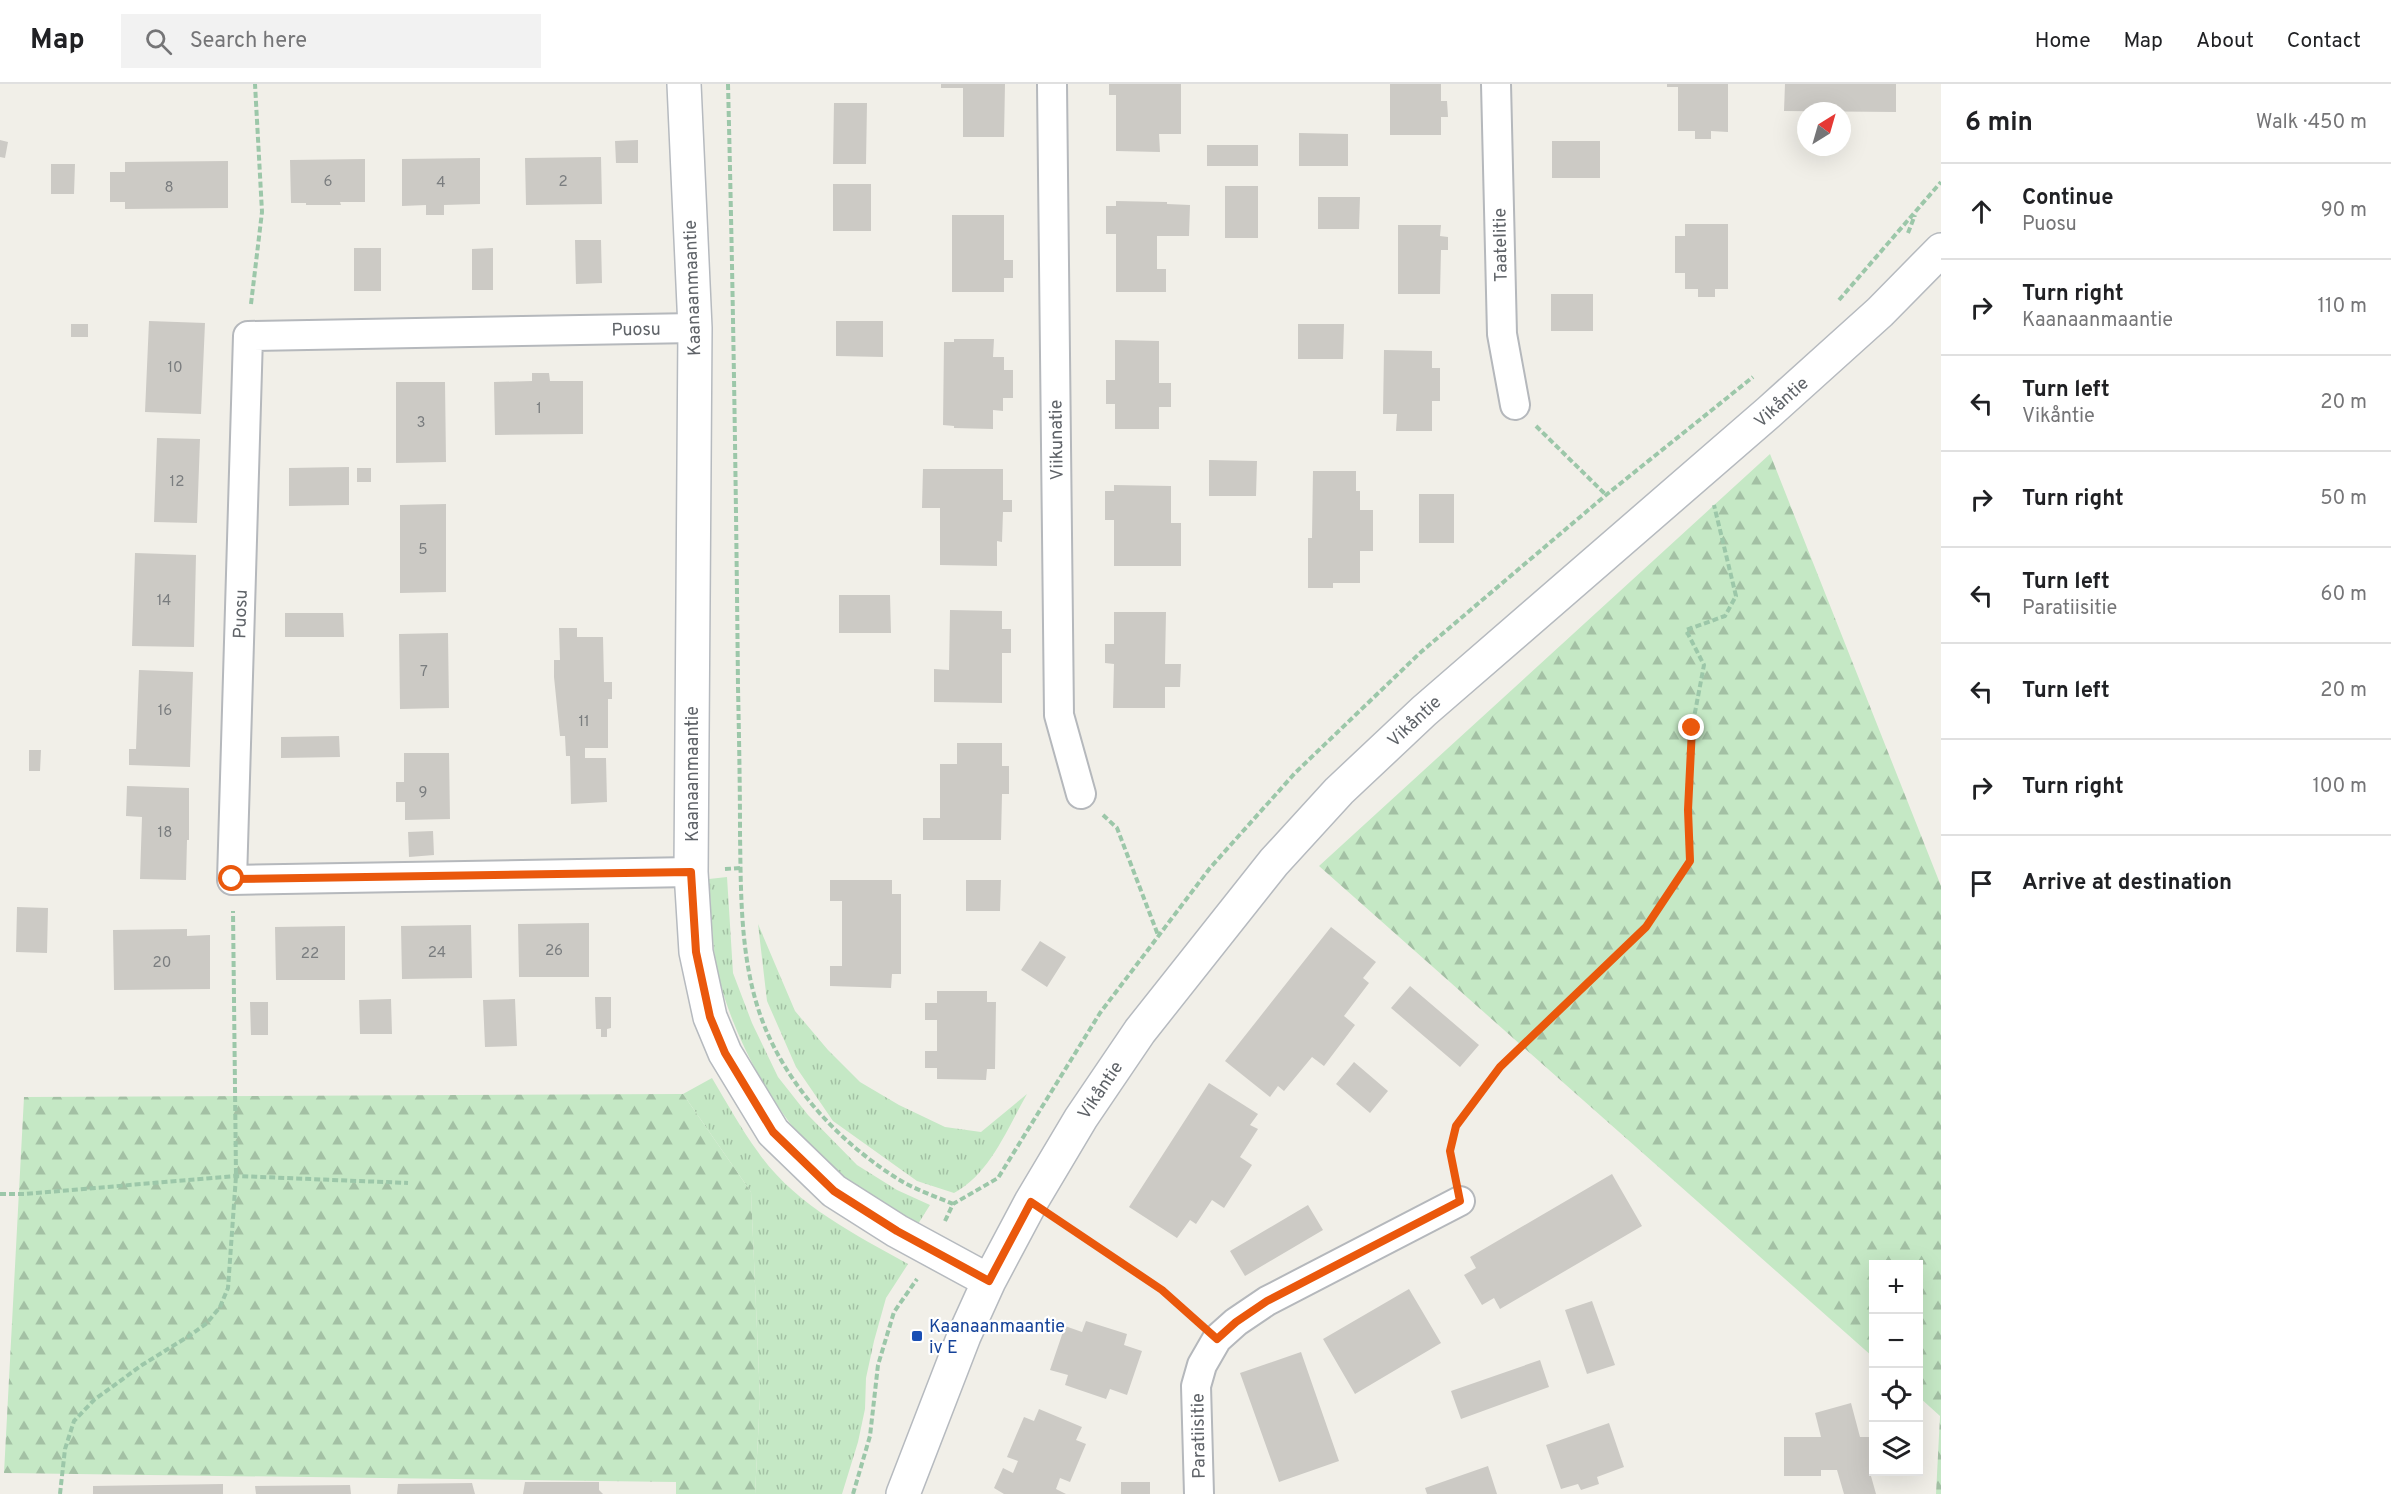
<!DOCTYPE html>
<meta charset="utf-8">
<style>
body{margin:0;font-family:Overpass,sans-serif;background:#f2f2f2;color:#202124}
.controls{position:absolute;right:18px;bottom:18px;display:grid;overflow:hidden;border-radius:0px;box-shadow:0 6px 24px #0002}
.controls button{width:54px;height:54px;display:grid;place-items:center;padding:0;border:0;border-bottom:2px solid #e0e0e0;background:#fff;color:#202124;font:30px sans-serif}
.compass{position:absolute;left:1797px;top:18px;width:54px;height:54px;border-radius:50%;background:#fff;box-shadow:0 6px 24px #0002;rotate:37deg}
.stop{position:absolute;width:18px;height:18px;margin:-14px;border:4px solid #ea580c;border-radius:50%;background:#fff}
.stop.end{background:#ea580c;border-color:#fff;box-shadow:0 2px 6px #0008}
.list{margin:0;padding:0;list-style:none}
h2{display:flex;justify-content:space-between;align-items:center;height:78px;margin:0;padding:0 24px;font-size:26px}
h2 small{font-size:20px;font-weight:400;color:#757577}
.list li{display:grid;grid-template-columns:39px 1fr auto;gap:18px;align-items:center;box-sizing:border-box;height:96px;padding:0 24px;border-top:2px solid #e0e0e0}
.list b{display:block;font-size:22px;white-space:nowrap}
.list p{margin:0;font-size:20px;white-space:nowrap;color:#757577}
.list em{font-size:20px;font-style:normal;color:#757577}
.icon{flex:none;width:33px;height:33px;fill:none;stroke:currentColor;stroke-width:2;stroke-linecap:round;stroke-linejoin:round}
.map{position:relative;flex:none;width:1941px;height:1410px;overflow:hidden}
header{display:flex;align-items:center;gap:36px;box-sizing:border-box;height:84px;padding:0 30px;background:#fff;border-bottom:2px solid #e0e0e0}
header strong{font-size:28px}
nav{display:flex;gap:33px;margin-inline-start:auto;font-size:21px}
.search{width:420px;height:54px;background:#f2f2f2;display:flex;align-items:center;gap:15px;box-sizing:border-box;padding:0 21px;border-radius:0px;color:#757577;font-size:22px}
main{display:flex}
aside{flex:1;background:#fff}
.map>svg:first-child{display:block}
</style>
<header>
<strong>Map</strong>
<div class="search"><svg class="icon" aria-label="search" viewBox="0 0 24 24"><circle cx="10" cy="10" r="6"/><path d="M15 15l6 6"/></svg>Search here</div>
<nav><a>Home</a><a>Map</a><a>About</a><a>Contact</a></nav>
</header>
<main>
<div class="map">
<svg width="1941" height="1410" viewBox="0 0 1941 1410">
<defs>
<pattern id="grass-tufts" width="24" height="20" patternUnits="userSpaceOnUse" patternTransform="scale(1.5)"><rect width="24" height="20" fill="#c5e8c5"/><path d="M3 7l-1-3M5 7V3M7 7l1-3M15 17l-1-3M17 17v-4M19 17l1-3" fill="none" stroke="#a3c0a4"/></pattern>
<pattern id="forest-firs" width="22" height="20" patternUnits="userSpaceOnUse" patternTransform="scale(1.5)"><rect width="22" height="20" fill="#c5e8c5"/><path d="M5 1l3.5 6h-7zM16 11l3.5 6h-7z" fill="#a3c0a4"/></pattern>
</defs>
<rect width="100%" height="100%" fill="#f1efe8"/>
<path fill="url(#grass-tufts)" d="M727,793l6,96 19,50 26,54 30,38 49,50 40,25 33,15 -12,19c-25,-14 -53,-27 -75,-45 -58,-46 -107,-132 -125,-204 -6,-27 -7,-67 -9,-96z
M758,840l37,87 33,39 32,32 39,23 46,22 36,5 46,-38c-20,35 -37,80 -73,99l-37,-12 -84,-60 -37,-54 -29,-66z
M712,994c15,25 29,51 46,74 36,52 96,82 150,112l-22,34 -12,43 -8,37 -1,31 -7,33 -16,52h-87l5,-96 -9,-206 -68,-98z"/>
<path fill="url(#forest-firs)" d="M1770,370l171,432v608h-5l4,-78 -21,-19 -1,-133h-44l-1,93 -554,-491z
M683,1010l68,98 9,206 -5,96h-79v-12l-672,-9 20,-376z"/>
<path fill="#cccac5" d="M941,0h64l-1,53h-41v-49h-22z
M1109,0h72v50h-22l1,18 -44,-1v-56h-7z
M1390,0h51v17h6l1,16h-7v18h-51z
M1667,0h61v48l-17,-1v8h-16v-8h-17v-44h-11z
M1785,0h111v28l-112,-1z
M834,19h33l-1,61h-33z
M1299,49l49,1v32h-49z
M0,56l8,2 -3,16 -5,-1z
M638,56v23h-22l-1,-22z
M1552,57h48v37h-48z
M1207,61h51v21h-51z
M601,73l1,47 -76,1 -1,-47z
M480,74v46l-36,1v10h-18v-10l-24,1v-47z
M365,75v43h-25l1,3h-35v-2h-15l-1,-43z
M228,77v47l-103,1v-7h-15v-30h15v-10z
M51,80h24l-1,30h-23z
M833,100h38v47h-38z
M1225,102h33v52h-33z
M1318,113h42l-1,32h-41z
M1116,117l51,1v2l23,1 -1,31h-32v33h9v23h-50v-58h-10v-28h10z
M952,131h52v45h9v18h-9v14h-52z
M1685,140h43v65h-13v8h-17v-8h-13v-16h-10v-37h10z
M1398,141h43l-1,11 8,1v13h-7l-1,44h-42z
M575,156h26l1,43 -26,1z
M354,164h27v43h-27z
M493,164v42h-21v-41z
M1551,210h42v37h-42z
M149,237l56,2 -4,91 -56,-2z
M836,237h47v36l-47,-1z
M71,240h17v13h-17z
M1298,240h46l-1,35h-45z
M954,255h40l-1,18h11v13h9v28h-10v13l-10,-1v19l-39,-1v-2l-11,-1 1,-83h10z
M1115,256l44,1v42h12v24h-12v22h-44v-25h-9v-24h9z
M1384,266l48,1v17h8v33h-8v30h-36l1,-17h-14z
M532,289h17l1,8h33v53l-88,1 -1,-53 38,-1z
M396,298h49l1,80 -50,1z
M157,354l43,1 -3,84 -43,-1z
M1209,376l48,1 -1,35h-47z
M349,383v38l-60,1v-38z
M357,384h14v14h-14z
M923,385h80v31h9v12h-9l-1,30 -5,-1v25l-57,-1v-57h-18z
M1313,387h43v20h4v19h13v41h-13v32h-27v5h-25v-50h4z
M1114,401l57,1v37h10v43h-67v-46h-9v-29h9z
M1419,410h35v49h-35z
M446,420v88l-46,1v-88z
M135,469l61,2 -2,92 -62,-1z
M839,511h51l1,38h-52z
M950,526l52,1v18h9v24h-9v50l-68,-1v-33l15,1z
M1114,528h52l-1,52h16l-1,23h-15v21h-52l1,-44 -9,-1v-19h9z
M285,529h58l1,24h-59z
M559,544h18v9h26l1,45h8v17h-4v49h-23v10h21l1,44 -36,2 -1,-48h-4l-1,-20h-5l-6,-59v-17h6z
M448,549l1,75 -49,1 -1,-75z
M139,586l54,2 -3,95 -61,-2v-16h7z
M339,652l1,21 -59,1v-21z
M957,659h45v23h7v28h-7l-1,46h-78v-22h17v-54h17z
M29,666h12l-1,21h-11z
M404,669h45l1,66 -45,1v-18h-9v-20h8z
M127,702l62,2v52h-2l-1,40 -46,-1 2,-62 -16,-1z
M433,747l1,24 -25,2 -1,-25z
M830,796h62v14h9v80h-9l-1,14 -61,-2v-20h12v-65h-12z
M966,796h35l-1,31h-34z
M17,823l31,1 -1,45 -31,-1z
M589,839v54h-70l-1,-53z
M471,841l1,53 -70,1 -1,-53z
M345,842v54h-69l-1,-53z
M1331,843l45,35 -13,16 6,5 -25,33 11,9 -31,41 -12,-9 -28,34 -6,-5 -8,11 -45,-36z
M187,845v7l23,-1v54l-96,1 -1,-60z
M1040,857l26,16 -19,30 -26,-17z
M1410,902l69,59 -19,22 -69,-59z
M937,907h50v11h9l-1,67h-8l-1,11 -49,-1v-11h-12v-17h12v-31h-12v-17h12z
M595,913h16v31l-4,1v8h-6v-8h-5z
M391,915l1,35h-32l-1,-34z
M515,915l2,47 -32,1 -2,-47z
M250,918h18v33h-17z
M1354,978l34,29 -18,22 -34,-29z
M1209,999l49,31 -8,11 8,4 -18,28 12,8 -28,43 -12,-8 -16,24 -6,-4 -13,18 -48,-31z
M1612,1090l30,52 -142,83 -6,-11 -12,7 -18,-30 12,-7 -6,-11z
M1308,1121l15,25 -78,46 -15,-25z
M1409,1205l32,54 -86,51 -32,-55z
M1592,1217l23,64 -28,9 -22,-64z
M1086,1237l41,13 -3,11 18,6 -15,44 -17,-6 -4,10 -41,-14 3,-10 -18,-5 15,-44 17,6z
M1301,1268l38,109 -60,21 -39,-109z
M1540,1276l9,27 -88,32 -10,-28z
M1851,1319l9,34h12l-1,39 5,18h-32l-7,-24h-16v6h-37v-39h37l-6,-24z
M1039,1325l43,18 -6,13 10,4 -16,38 -10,-4 -4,11 10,5h-62l-10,-6 9,-20 10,5 5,-12 -11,-4 17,-40 10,4z
M1609,1339l15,44 -27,10 2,7 -18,6 -3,-6 -17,5 -15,-44z
M1488,1382l9,28h-70l-2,-6z
M525,1398h74v8l4,4h-80z
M1121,1398h29v12h-29z
M472,1399l3,11h-78l1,-10z
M223,1400v10h-130v-8z
M350,1401l1,9h-95l-1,-8z"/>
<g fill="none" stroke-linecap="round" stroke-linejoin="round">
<g stroke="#b5b8bc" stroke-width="32">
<path id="street" d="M1052,0l7,631 22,79
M1496,0l6,250 13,71
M691,788l-459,8 16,-544 447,-8
M1199,1410l-3,-108 6,-21 15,-26 19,-17 31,-21 193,-100"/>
</g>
<g stroke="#b6babf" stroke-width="36">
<path id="secondary" d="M684,0l11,244 -4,544 5,80 14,65 15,36 48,79 61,59 63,40 92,50
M903,1410l61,-158 25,-55 42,-79 50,-84 59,-87 134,-169 65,-71 85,-80 345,-299 111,-100 61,-62"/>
</g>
<path stroke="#9cc7a9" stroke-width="4" stroke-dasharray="6 3" stroke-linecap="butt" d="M728,0c5,201 8,402 10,603 1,49 2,97 2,146 1,64 0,132 24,192 26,65 79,121 139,157 16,9 34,15 50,22
M1908,149l7,-18
M1839,216l102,-118
M251,220l11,-92 -7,-128
M1536,342l70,69
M1103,731l14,13 41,107
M725,785l16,-1
M1454,1087l-4,-20 6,-25 44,-59 146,-140 44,-66 -2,-51 4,-82 12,-63 -18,-35 39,-14 11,-20 -22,-91
M0,1110h24l212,-18 172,7
M1057,1136l105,70 33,29
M945,1137l8,-17 45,-26 102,-165 110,-145 85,-95 126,-121 185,-157 147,-118
M60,1410l5,-45 9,-28 20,-21 48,-35 47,-29 18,-13 13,-16 8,-19 8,-112 -3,-265
M853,1410l17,-58 8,-71 16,-53 23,-33"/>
<use href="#street" stroke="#fff" stroke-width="28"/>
<use href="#secondary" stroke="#fff" stroke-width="33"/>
</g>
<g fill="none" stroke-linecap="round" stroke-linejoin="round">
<path stroke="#ea580c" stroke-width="8" d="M232,795l459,-7 5,80 14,65 15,36 48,79 61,59 63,40 92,50 42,-79 131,88 55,49 19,-17 31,-21 193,-100 -10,-50 6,-25 44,-59 146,-140 44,-66 -2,-51 4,-82"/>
</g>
<rect fill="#1a4fb4" stroke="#fff" stroke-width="2" x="911" y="1246" width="12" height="12" rx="3"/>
<g text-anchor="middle" stroke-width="4.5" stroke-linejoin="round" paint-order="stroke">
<g font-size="15" fill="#7a7d7f">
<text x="328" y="102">6</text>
<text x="563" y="102">2</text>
<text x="441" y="103">4</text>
<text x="169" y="108">8</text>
<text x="175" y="288">10</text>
<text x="539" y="329">1</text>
<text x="421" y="343">3</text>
<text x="177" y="402">12</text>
<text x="423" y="470">5</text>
<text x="164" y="521">14</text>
<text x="424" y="592">7</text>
<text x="165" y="631">16</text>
<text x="584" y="642">11</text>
<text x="423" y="713">9</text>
<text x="165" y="753">18</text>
<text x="554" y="871">26</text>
<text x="437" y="873">24</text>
<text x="310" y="874">22</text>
<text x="162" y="883">20</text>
</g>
<g font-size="18" fill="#5f6368" stroke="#fff">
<text transform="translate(1500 161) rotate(-91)" y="6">Taatelitie</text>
<text transform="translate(692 204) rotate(-92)" y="6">Kaanaanmaantie</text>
<text transform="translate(636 245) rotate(-1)" y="6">Puosu</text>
<text transform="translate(1781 318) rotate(-42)" y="6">Vikåntie</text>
<text transform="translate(1056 356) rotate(-91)" y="6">Viikunatie</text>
<text transform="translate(240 530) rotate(-88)" y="6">Puosu</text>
<text transform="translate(1414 637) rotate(-43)" y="6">Vikåntie</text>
<text transform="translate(692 690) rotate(-90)" y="6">Kaanaanmaantie</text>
<text transform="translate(1100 1006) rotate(-56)" y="6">Vikåntie</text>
<text transform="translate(1198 1352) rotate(-91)" y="6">Paratiisitie</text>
</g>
<g font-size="18" fill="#164399" stroke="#fff" text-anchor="start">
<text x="929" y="1248">Kaanaanmaantie<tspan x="929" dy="21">iv E</tspan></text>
</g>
</g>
</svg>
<div class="controls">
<button>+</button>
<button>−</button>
<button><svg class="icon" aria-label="locate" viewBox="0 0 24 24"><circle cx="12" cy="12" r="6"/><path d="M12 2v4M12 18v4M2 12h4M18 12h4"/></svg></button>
<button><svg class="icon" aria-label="layers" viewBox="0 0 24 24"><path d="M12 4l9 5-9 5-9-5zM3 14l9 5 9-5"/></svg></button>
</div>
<svg class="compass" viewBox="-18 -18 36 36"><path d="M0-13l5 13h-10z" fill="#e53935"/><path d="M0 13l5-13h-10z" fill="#757577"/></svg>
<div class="stop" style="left:232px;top:795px"></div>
<div class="stop end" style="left:1692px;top:644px"></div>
</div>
<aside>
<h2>6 min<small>Walk · 450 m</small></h2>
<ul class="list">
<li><svg class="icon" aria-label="ahead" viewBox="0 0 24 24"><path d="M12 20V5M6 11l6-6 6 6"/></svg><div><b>Continue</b><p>Puosu</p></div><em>90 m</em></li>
<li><svg class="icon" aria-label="right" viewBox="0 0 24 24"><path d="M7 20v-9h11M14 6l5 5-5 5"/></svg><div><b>Turn right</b><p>Kaanaanmaantie</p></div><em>110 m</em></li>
<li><svg class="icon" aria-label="left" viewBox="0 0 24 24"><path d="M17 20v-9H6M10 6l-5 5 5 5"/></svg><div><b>Turn left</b><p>Vikåntie</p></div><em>20 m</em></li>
<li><svg class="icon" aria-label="right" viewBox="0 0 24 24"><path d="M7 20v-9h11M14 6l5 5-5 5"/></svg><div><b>Turn right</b></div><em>50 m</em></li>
<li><svg class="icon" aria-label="left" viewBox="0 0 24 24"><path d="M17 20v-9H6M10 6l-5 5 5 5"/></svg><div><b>Turn left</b><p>Paratiisitie</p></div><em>60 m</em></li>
<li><svg class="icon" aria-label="left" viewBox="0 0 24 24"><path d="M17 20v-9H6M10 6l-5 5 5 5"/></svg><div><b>Turn left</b></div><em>20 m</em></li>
<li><svg class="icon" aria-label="right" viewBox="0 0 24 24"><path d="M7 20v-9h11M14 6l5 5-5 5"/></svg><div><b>Turn right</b></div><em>100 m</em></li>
<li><svg class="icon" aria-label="arrive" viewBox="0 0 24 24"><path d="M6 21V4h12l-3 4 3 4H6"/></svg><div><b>Arrive at destination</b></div></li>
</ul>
</aside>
</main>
